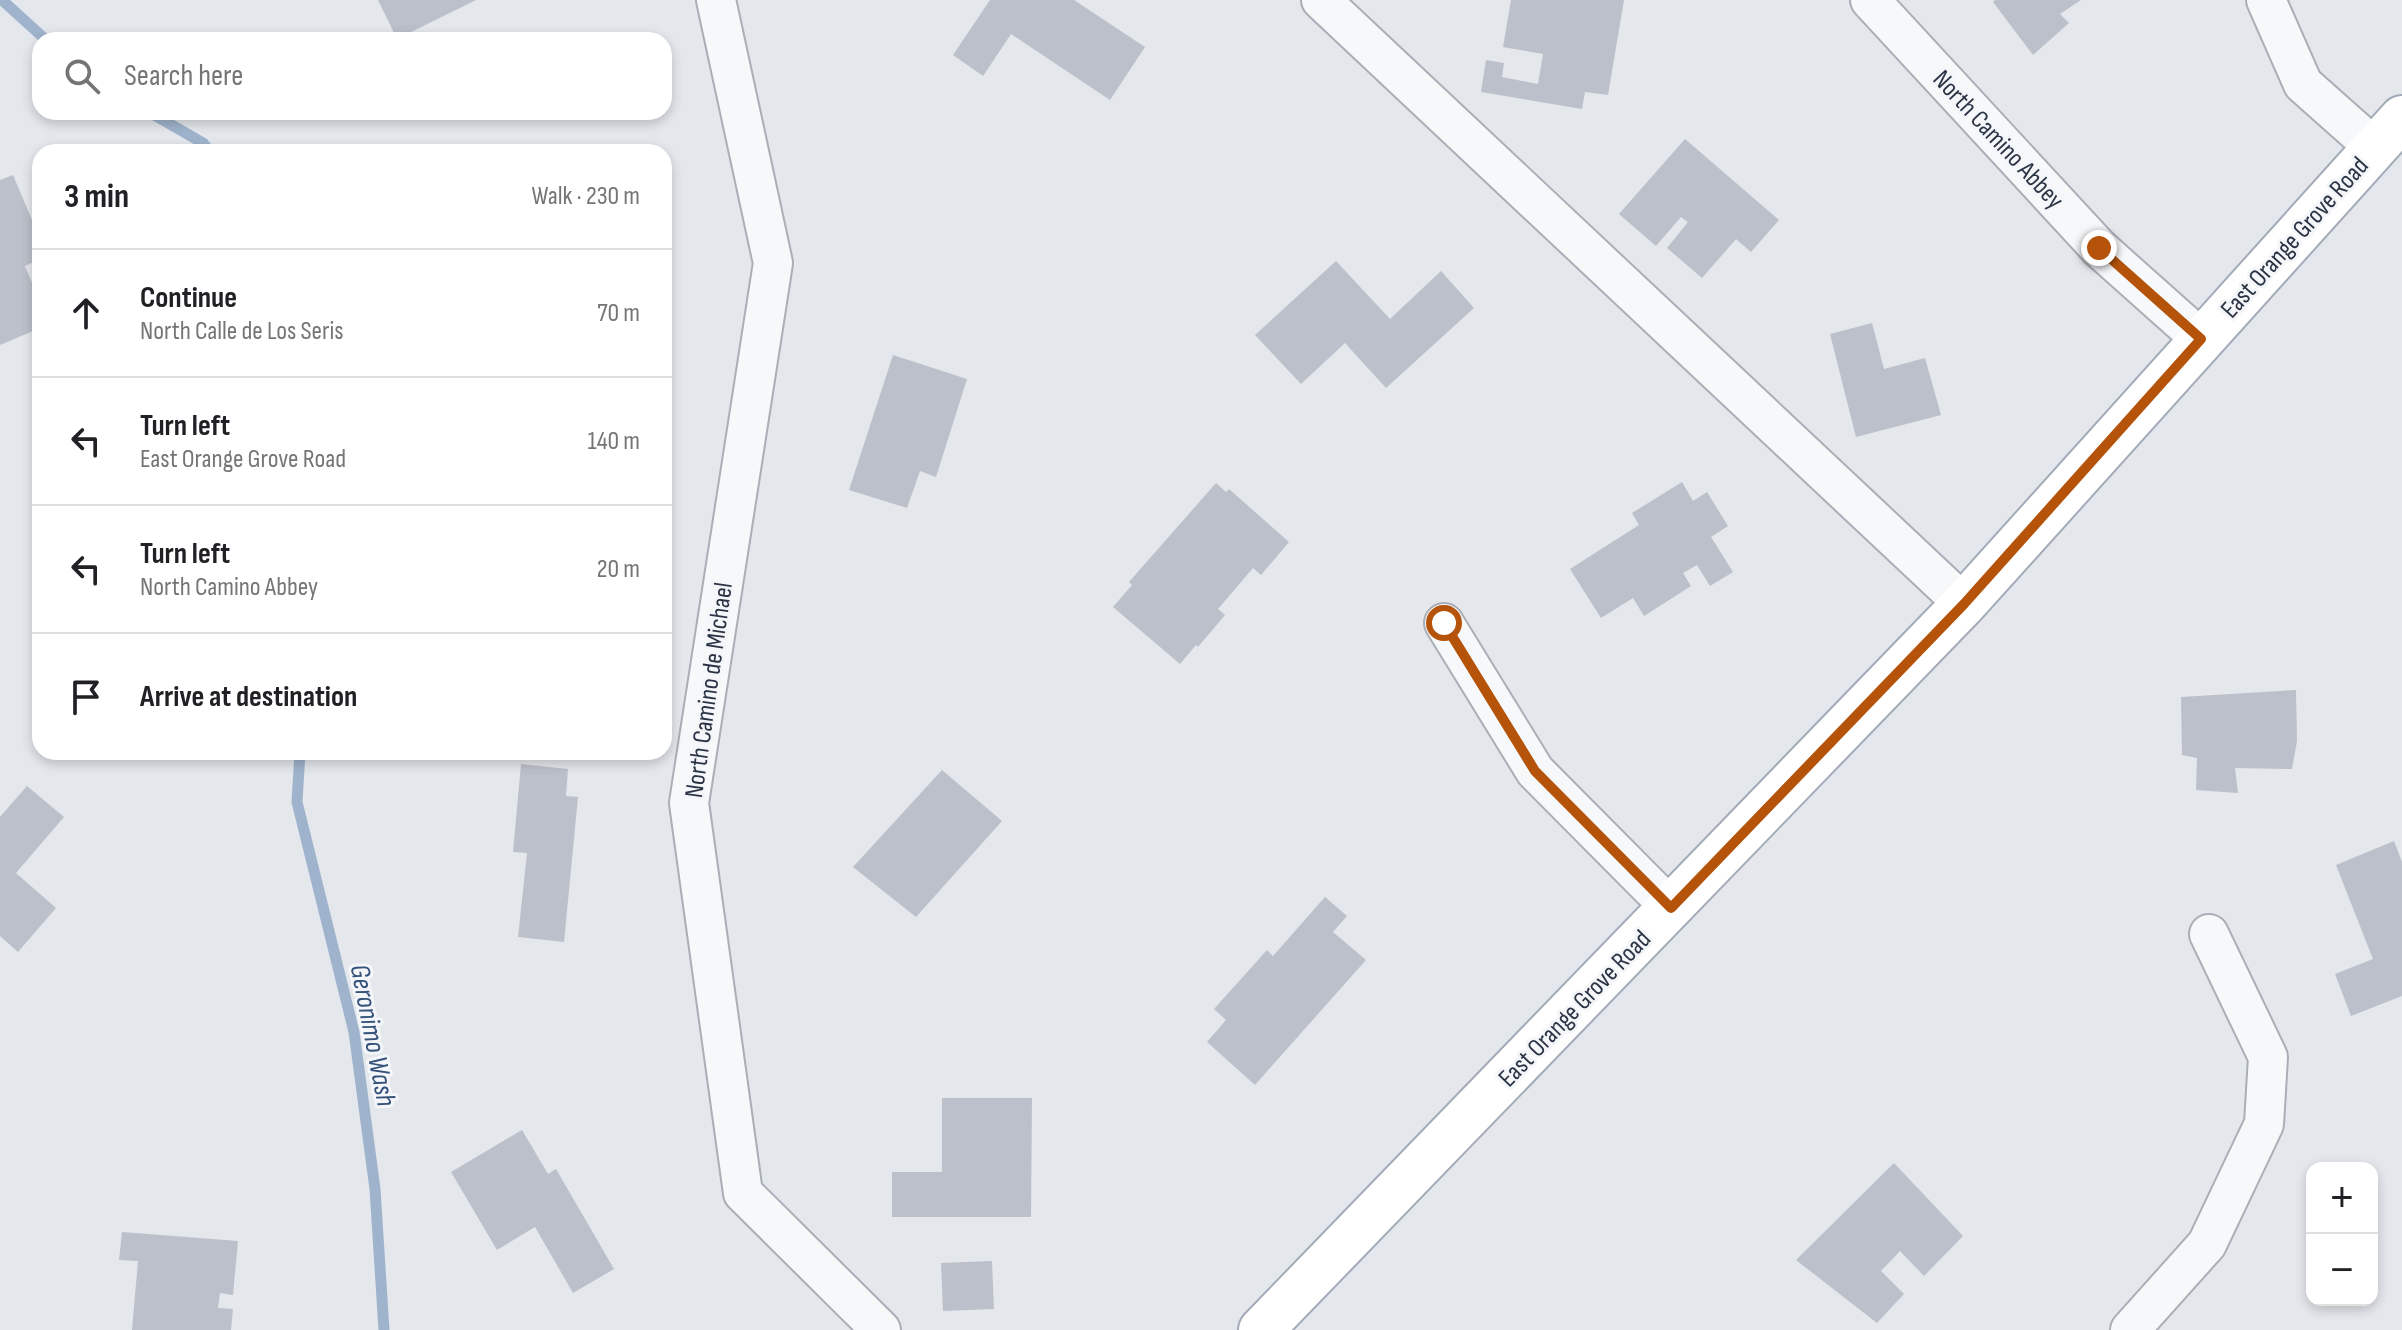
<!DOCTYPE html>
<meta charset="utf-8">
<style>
body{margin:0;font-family:"Sofia Sans Condensed",sans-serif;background:#f6f6f6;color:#202124}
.controls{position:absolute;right:24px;bottom:24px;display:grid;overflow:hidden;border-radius:16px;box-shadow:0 4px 12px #0003}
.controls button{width:72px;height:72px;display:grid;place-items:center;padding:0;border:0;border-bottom:2px solid #e0e0e0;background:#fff;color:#202124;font:40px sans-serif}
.stop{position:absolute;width:24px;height:24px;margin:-18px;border:6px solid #b45309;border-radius:50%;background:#fff}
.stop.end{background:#b45309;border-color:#fff;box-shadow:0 2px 8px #0008}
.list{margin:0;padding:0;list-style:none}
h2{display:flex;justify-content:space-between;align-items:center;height:104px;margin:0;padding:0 32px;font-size:34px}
h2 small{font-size:26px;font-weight:400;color:#757577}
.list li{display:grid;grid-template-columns:52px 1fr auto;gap:24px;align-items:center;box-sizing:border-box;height:128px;padding:0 32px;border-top:2px solid #e0e0e0}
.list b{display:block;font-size:30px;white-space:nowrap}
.list p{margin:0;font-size:26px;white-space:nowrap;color:#757577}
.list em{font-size:26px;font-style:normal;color:#757577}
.icon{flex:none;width:44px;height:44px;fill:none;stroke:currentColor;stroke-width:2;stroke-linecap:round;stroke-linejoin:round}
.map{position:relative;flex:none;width:2402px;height:1330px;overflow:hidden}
.search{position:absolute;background:#fff;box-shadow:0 4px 12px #0003;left:32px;top:32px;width:640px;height:88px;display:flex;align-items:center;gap:20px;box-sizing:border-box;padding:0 28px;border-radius:24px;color:#757577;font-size:30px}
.panel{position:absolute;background:#fff;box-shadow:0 4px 12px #0003;left:32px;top:144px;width:640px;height:616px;border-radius:24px}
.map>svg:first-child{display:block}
</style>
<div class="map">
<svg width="2402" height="1330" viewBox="0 0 2402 1330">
<rect width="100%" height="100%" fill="#e4e7ec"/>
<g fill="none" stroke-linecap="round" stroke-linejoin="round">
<path stroke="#9fb4cc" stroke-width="11" d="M2,0l44,40
M149,112l54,31 7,9
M300,752l-3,50 57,230 21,157 9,141"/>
</g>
<path fill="#bbc0ca" d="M378,0h98l-79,39z
M990,0h84l71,47 -35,53 -99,-66 -28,42 -30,-21z
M1511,0h113l-16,95 -23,-3 -3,17 -101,-17 5,-32 18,3 -2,14 36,7 5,-30 -40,-7z
M1995,0h86l-21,14 9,9 -36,32 -40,-53z
M1685,139l94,81 -28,32 -15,-13 -34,39 -35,-30 21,-26 -7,-5 -25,29 -37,-32z
M13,175l27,64v20l-15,7 15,36v26l-40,17v-165z
M1336,261l54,58 51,-48 33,37 -88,80 -41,-45 -44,41 -46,-49z
M1872,323l12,46 41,-11 16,57 -85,22 -26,-103z
M893,355l74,24 -31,98 -16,-6 -13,37 -58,-18z
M1682,482l11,19 14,-9 21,34 -17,11 22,35 -23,14 -13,-21 -14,8 8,13 -47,30 -11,-18 -32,20 -31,-49 69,-44 -7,-12z
M1216,483l10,9 3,-3 60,53 -28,33 -8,-7 -35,41 7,6 -27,32 -2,-2 -16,19 -67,-57 19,-22 -3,-3z
M2296,690l1,51 -5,28 -57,-1 3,25 -42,-3 1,-32 -15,-3 -1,-58z
M521,764l47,5 -2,27 12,1 -14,145 -46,-5 9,-84 -14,-1z
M942,770l60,51 -86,96 -63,-50z
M27,786l37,31 -48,56 40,35 -38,44 -18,-16v-119z
M2394,841l8,21v134l-51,20 -16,-42 38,-15 -37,-94z
M1325,897l22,19 -14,16 33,28 -111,125 -48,-43 19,-22 -12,-11 53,-59 6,6z
M942,1098h90l-1,119h-139v-45h50z
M522,1130l26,44 8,-5 58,100 -41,24 -38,-66 -38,23 -46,-78z
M1894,1163l69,73 -39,40 -24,-25 -19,20 23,23 -27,29 -81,-63z
M122,1232l116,9 -5,54 -13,-2 -2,15 15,1 -2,21h-99l6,-69 -19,-1z
M992,1261l2,48 -51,2 -2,-48z"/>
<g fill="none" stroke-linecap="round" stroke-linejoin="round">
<g stroke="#a9aeb7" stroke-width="42">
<path id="minor" d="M716,0l57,263 -84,540 54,390 138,137
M1321,0l643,604
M1870,0l229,248 102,91
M2266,0l37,84 72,64
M1444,623l91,148 136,137
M2130,1330l77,-86 57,-120 4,-67 -59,-123"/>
</g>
<g stroke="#a3abb8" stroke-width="48">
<path id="major" d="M1261,1330l703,-726 438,-486"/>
</g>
<use href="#minor" stroke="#f7f8fa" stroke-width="38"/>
<use href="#major" stroke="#fff" stroke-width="44"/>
</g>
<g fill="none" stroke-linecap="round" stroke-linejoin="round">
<path stroke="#b45309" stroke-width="10" d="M1444,623l91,148 136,137 293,-304 237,-265 -102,-91"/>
</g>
<g text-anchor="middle" stroke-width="6" stroke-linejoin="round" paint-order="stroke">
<g font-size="26" fill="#2b3445" stroke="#f4f6f9">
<text transform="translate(1999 139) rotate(47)" y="9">North Camino Abbey</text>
<text transform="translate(2294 237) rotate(-48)" y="9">East Orange Grove Road</text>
<text transform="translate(708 690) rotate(-82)" y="9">North Camino de Michael</text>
<text transform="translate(1574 1008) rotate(-46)" y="9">East Orange Grove Road</text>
</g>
<g font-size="28" font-style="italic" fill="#34527a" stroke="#f4f6f9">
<text transform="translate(374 1035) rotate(79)" y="10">Geronimo Wash</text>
</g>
</g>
</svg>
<div class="controls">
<button>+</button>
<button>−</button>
</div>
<div class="stop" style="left:1444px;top:623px"></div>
<div class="stop end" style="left:2099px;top:248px"></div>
<div class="search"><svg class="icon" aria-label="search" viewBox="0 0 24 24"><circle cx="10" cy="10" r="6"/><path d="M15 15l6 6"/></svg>Search here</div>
<section class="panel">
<h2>3 min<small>Walk · 230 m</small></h2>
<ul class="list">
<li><svg class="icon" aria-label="ahead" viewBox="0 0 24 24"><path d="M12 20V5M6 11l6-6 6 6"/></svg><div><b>Continue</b><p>North Calle de Los Seris</p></div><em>70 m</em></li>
<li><svg class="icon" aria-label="left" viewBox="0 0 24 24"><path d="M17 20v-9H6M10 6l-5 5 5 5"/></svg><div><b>Turn left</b><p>East Orange Grove Road</p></div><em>140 m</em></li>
<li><svg class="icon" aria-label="left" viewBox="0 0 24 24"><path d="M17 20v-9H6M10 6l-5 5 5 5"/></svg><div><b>Turn left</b><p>North Camino Abbey</p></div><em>20 m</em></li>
<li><svg class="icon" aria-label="arrive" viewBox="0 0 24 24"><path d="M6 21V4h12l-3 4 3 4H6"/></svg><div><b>Arrive at destination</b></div></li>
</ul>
</section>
</div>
